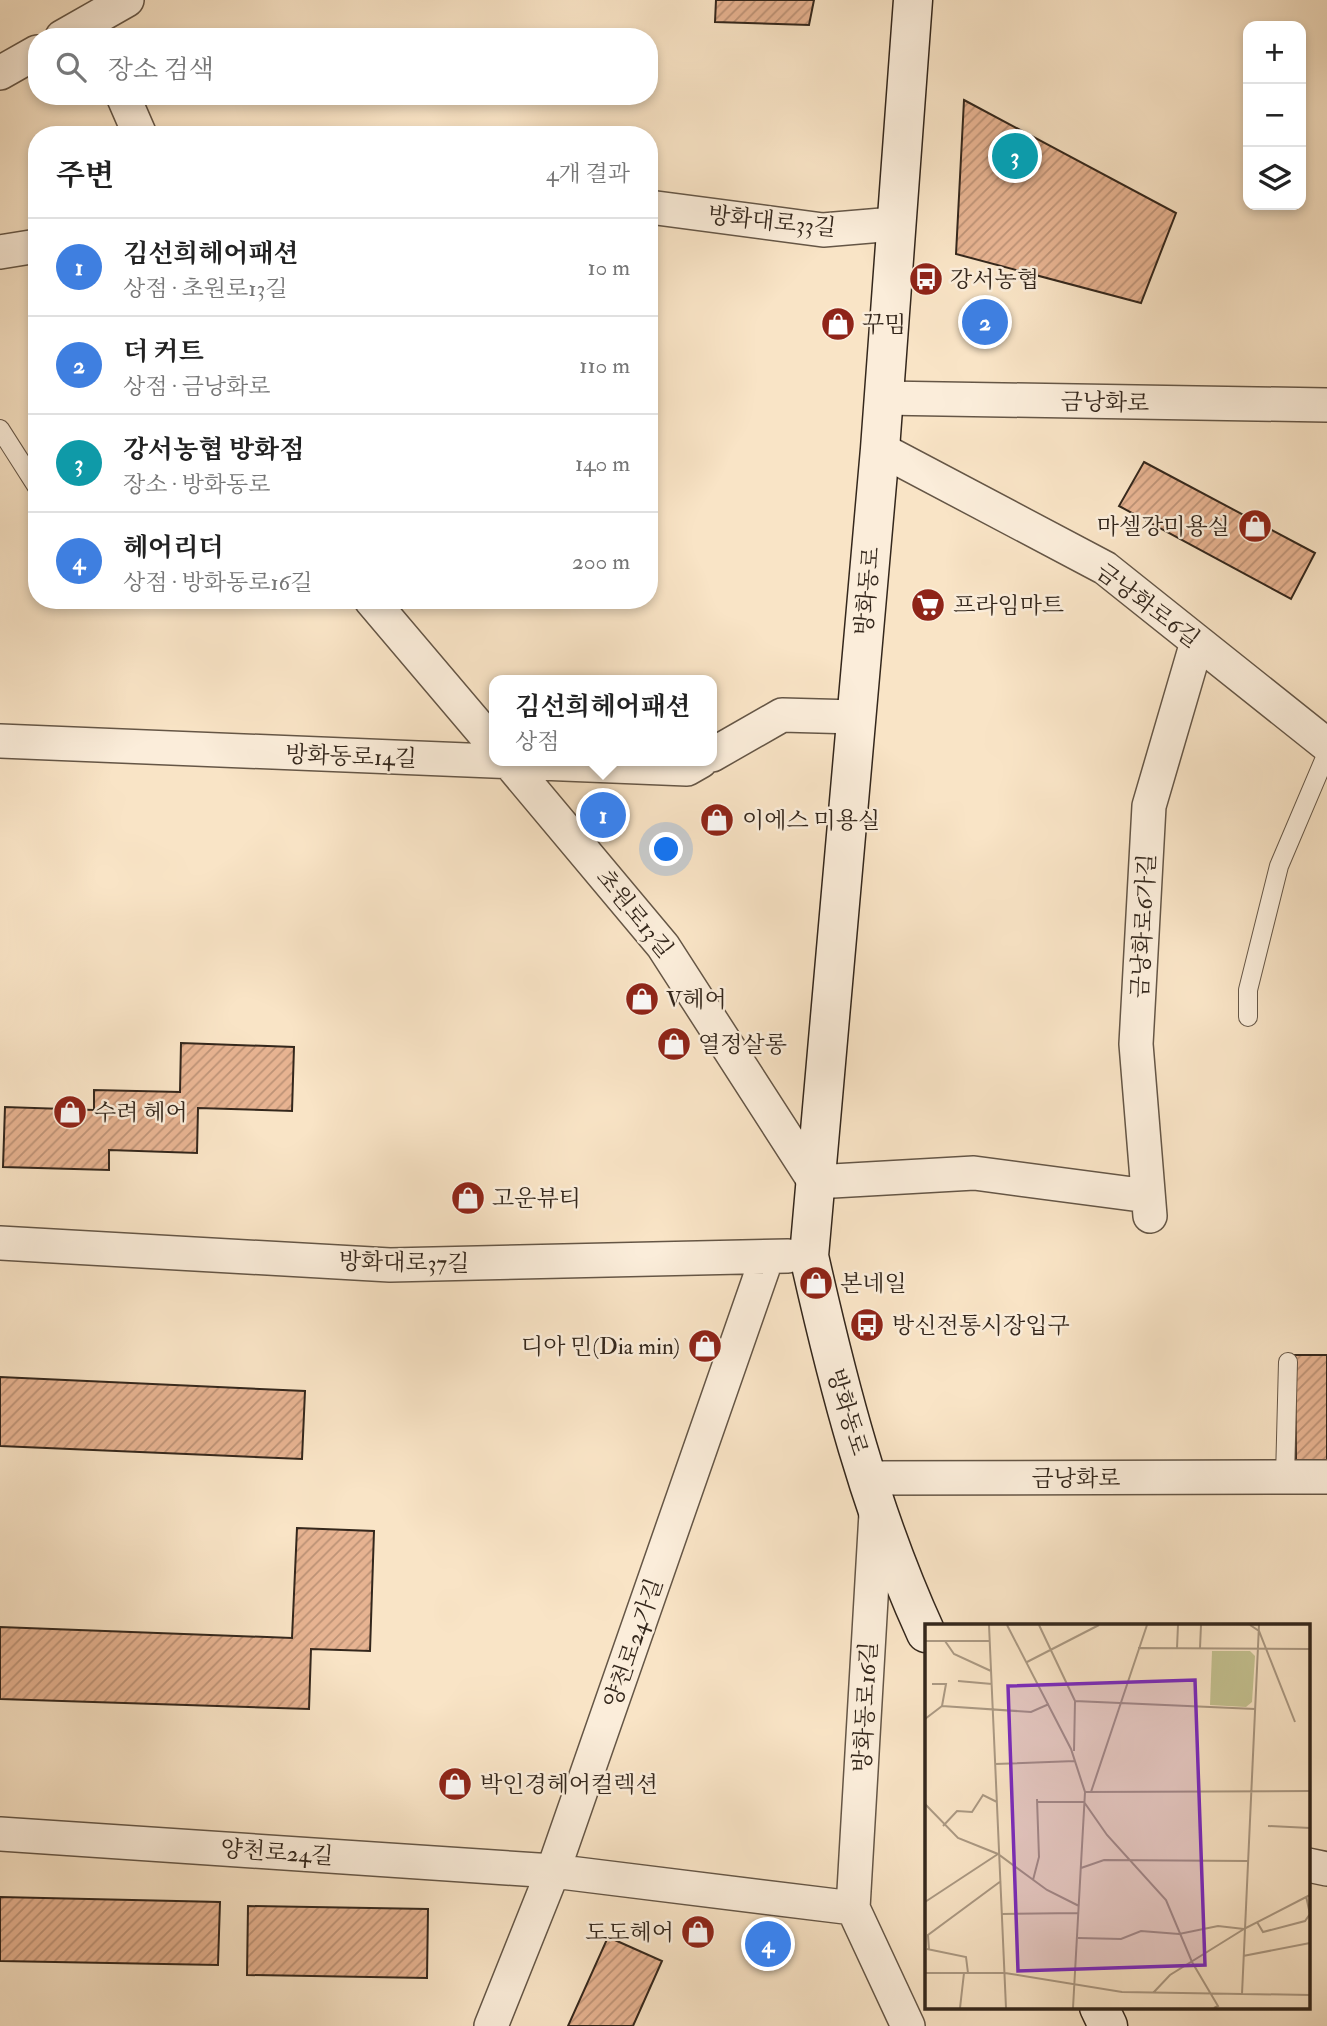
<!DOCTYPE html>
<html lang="ko">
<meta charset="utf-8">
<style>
body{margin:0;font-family:"IM FELL Double Pica","Noto Serif KR",serif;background:#f2f2f2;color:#222}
.controls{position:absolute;right:21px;top:21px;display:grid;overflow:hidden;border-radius:14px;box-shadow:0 4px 10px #0003}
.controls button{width:63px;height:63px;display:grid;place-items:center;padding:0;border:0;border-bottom:2px solid #e0e0e0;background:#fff;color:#222;font:35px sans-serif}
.you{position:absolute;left:667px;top:850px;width:24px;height:24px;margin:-18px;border:5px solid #fff;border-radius:50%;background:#1a73e8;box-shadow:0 0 0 10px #1a73e833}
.badge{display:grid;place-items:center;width:46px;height:46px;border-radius:50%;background:#1a73e8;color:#fff;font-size:23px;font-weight:700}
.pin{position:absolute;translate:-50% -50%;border:4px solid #fff;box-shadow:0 2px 7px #0006}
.popup{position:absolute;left:489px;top:675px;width:228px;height:91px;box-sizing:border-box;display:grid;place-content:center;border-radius:14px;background:#fff;filter:drop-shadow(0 2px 5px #0005);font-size:23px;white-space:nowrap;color:#767676}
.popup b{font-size:26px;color:#222}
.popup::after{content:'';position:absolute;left:50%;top:100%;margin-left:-14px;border:14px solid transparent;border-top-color:#fff}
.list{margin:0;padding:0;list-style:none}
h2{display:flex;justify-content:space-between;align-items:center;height:91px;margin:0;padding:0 28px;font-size:30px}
h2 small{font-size:23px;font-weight:400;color:#767676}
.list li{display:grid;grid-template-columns:46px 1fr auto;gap:21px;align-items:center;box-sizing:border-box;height:98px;padding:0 28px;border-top:2px solid #e0e0e0}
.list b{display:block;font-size:26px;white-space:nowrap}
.list p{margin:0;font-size:23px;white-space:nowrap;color:#767676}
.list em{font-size:23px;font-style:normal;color:#767676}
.icon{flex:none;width:38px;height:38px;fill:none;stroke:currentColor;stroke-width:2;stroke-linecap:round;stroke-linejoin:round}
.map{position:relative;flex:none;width:1327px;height:2026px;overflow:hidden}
.search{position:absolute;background:#fff;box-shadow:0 4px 10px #0003;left:28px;top:28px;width:630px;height:77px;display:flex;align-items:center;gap:18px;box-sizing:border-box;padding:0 24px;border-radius:28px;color:#767676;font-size:26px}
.panel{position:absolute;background:#fff;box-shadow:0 4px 10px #0003;left:28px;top:126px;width:630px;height:483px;border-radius:28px}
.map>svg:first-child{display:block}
</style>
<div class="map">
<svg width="1327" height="2026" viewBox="0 0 1327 2026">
<defs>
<pattern id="building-hatch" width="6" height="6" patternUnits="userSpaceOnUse" patternTransform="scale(1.75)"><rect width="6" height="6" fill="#e7b391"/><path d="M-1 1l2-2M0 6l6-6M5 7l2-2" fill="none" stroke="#bc9276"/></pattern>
</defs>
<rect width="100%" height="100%" fill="#f9e4c6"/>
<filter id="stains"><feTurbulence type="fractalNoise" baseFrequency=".00286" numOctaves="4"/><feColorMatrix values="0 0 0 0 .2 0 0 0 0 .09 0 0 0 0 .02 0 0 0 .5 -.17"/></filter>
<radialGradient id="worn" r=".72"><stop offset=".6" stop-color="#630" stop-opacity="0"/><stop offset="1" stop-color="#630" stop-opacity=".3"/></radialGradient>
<path fill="url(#building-hatch)" stroke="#34271c" stroke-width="2" d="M716,0h98l-5,25 -94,-3z
M964,100l212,113 -35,90 -185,-49z
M1144,462l171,91 -24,46 -172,-93z
M181,1043l113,4 -2,64 -94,-3 -1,45 -88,-3v20l-106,-3 2,-60 89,3v-20l86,2z
M1295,1355h32v109h-31z
M0,1377l305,14 -3,68 -302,-13z
M297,1528l77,3 -4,120 -59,-2 -2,60 -309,-10v-72l292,11z
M0,1897l220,5 -2,63 -218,-4z
M248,1906l180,3 -1,69 -180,-3z
M608,1937l54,24 -29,65h-65z"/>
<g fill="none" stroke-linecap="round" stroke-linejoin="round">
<g stroke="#655646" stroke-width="20">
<path id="lane" d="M0,429l37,58
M1248,1017v-27l31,-124 48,-113
M1285,1477l3,-115"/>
</g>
<g stroke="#655646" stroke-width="36">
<path id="street" d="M62,37l65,-37
M0,73l37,-21
M123,96l17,39
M649,207l174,23 71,-6
M0,252l37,-6
M883,398l444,7
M880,449l225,119 222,177
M371,600l123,145
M0,741l687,28 14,-8
M712,755l70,-40 74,2
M508,761l155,185 152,236 159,-9 174,23
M1150,1216l-14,-172 13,-238 48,-164
M0,1243l390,22 398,-9
M868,1478l459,-1
M0,1834l553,37 300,37 55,118
M1308,1865l19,4
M853,1908l23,-395
M491,2026l62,-155 214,-614"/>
</g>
<g stroke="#34271c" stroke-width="41">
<path id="secondary" d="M913,0l-33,449 -71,807c29,129 62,257 117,377
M1099,2007l9,19"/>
</g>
<use href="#lane" stroke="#fbedda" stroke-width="18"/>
<use href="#street" stroke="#fbedda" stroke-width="33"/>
<use href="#secondary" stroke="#fbedda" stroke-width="38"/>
</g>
<defs>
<g id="bus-disc" transform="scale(1.75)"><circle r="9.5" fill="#8f2418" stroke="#fbedda"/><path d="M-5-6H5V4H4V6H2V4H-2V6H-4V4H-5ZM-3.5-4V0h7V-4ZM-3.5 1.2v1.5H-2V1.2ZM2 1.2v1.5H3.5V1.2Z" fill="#fff"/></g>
<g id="shop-disc" transform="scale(1.75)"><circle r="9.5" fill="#8f2418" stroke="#fbedda"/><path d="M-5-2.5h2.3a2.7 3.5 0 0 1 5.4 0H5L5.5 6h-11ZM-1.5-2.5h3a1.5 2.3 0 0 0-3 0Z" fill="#fff"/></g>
<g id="supermarket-disc" transform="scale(1.75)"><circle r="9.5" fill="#8f2418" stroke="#fbedda"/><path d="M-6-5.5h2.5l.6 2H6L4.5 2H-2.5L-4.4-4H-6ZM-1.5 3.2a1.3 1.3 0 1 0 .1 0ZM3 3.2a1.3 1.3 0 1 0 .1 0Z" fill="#fff"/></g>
</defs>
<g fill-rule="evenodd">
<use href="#bus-disc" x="926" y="279"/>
<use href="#shop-disc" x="838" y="324"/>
<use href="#shop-disc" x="1255" y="526"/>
<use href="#supermarket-disc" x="928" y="605"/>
<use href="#shop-disc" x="717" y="820"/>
<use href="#shop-disc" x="642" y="999"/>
<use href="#shop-disc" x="674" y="1044"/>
<use href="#shop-disc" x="70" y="1112"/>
<use href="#shop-disc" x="468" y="1198"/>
<use href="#shop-disc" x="816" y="1283"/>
<use href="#bus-disc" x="867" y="1325"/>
<use href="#shop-disc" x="705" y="1346"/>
<use href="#shop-disc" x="455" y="1784"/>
<use href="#shop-disc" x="698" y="1932"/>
</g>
<g text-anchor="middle" stroke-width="5" stroke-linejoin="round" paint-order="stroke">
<g font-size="23" fill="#34271c" stroke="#fbedda">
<text transform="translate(772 221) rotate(6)" y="8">방화대로33길</text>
<text transform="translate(1105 402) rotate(1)" y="8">금낭화로</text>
<text transform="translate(867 591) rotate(-85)" y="8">방화동로</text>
<text transform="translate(1148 605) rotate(37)" y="8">금낭화로6길</text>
<text transform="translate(351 756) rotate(2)" y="8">방화동로14길</text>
<text transform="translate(635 913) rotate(51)" y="8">초원로13길</text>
<text transform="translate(1143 926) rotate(-87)" y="8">금낭화로6가길</text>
<text transform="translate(404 1262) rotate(1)" y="8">방화대로37길</text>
<text transform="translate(848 1412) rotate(73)" y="8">방화동로</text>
<text x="1076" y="1486">금낭화로</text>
<text transform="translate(633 1643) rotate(-71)" y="8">양천로24가길</text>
<text transform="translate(865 1707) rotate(-87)" y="8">방화동로16길</text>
<text transform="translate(277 1852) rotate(4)" y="8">양천로24길</text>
</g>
<g font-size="23" fill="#34271c" stroke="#fbedda" text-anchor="start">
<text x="950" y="287">강서농협</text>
<text x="862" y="332">꾸밈</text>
<text x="1230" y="534" text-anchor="end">마셀강미용실</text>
<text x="953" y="613">프라임마트</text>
<text x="742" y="828">이에스 미용실</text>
<text x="666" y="1007">V헤어</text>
<text x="698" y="1052">열정살롱</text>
<text x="94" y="1120">수려 헤어</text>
<text x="492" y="1206">고운뷰티</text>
<text x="840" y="1291">본네일</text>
<text x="892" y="1333">방신전통시장입구</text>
<text x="680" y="1354" text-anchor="end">디아 민(Dia min)</text>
<text x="480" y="1792">박인경헤어컬렉션</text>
<text x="674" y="1940" text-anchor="end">도도헤어</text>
</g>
</g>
<g transform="translate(925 1624)">
<rect width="385" height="385" fill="#f9e4c6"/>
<path d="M287,27h38l5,5 -3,46 -6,5 -36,-2z" fill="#c4c291"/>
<path fill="none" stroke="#aa9882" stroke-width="2" d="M64,1l17,383M82,1l64,124 14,43 -12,216M114,1l36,76 180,8M325,1l9,6 36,91M0,17h65M20,17l9,13 37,17M213,24l172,1M252,24l1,-23M275,24l1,-23M102,38l72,-37M33,57l34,3M7,60h14l-4,22M0,95l17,-13 89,6 18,-8M149,127l1,-50M70,140l80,-3M160,168l225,-1M166,168l56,-167M112,178h47l23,33 59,65 26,62 26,44 -4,2M0,180l33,34 40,16 49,36 32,16M18,202l14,-15 15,1 11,-17 14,7M343,202l42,2M156,244l23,-8 144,1M108,256l6,-23 -2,-58M0,278l73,-48M77,290l77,-1M332,298l6,10 42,-11 5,-7 -4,-18M153,314l43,1 20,-8 38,3 39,-8 26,3 66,-34M2,325l39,8 2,16M4,325l-1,-14 73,-54M318,332l67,-13M0,349h80l117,19 188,3M228,369l17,-18 74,-46M317,370l17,-369M35,384l4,-35"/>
<path fill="#7b2cbf" fill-opacity="0.15" stroke="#7b2cbf" stroke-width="3.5" d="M270,56l10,285 -187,6 -10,-285z"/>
<rect width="385" height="385" fill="none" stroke="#34271c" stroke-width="3.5"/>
</g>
<rect width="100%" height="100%" filter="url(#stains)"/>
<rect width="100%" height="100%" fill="url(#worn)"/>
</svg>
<div class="controls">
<button>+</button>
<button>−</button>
<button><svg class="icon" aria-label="layers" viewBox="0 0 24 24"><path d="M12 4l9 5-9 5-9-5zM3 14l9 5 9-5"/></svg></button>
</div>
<div class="you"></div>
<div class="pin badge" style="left:603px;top:815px;background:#3f7fe0">1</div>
<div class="popup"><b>김선희헤어패션</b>상점</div>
<div class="pin badge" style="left:985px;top:322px;background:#3f7fe0">2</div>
<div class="pin badge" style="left:1015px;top:156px;background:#0f9aa8">3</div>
<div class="pin badge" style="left:768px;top:1944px;background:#3f7fe0">4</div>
<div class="search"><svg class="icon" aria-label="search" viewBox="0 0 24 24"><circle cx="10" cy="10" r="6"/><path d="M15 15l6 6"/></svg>장소 검색</div>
<section class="panel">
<h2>주변<small>4개 결과</small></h2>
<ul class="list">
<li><span class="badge" style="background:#3f7fe0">1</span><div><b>김선희헤어패션</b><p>상점 · 초원로13길</p></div><em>10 m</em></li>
<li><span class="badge" style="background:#3f7fe0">2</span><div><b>더 커트</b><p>상점 · 금낭화로</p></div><em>110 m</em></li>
<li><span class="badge" style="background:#0f9aa8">3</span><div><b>강서농협 방화점</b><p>장소 · 방화동로</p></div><em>140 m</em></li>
<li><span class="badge" style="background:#3f7fe0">4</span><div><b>헤어리더</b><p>상점 · 방화동로16길</p></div><em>200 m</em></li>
</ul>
</section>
</div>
